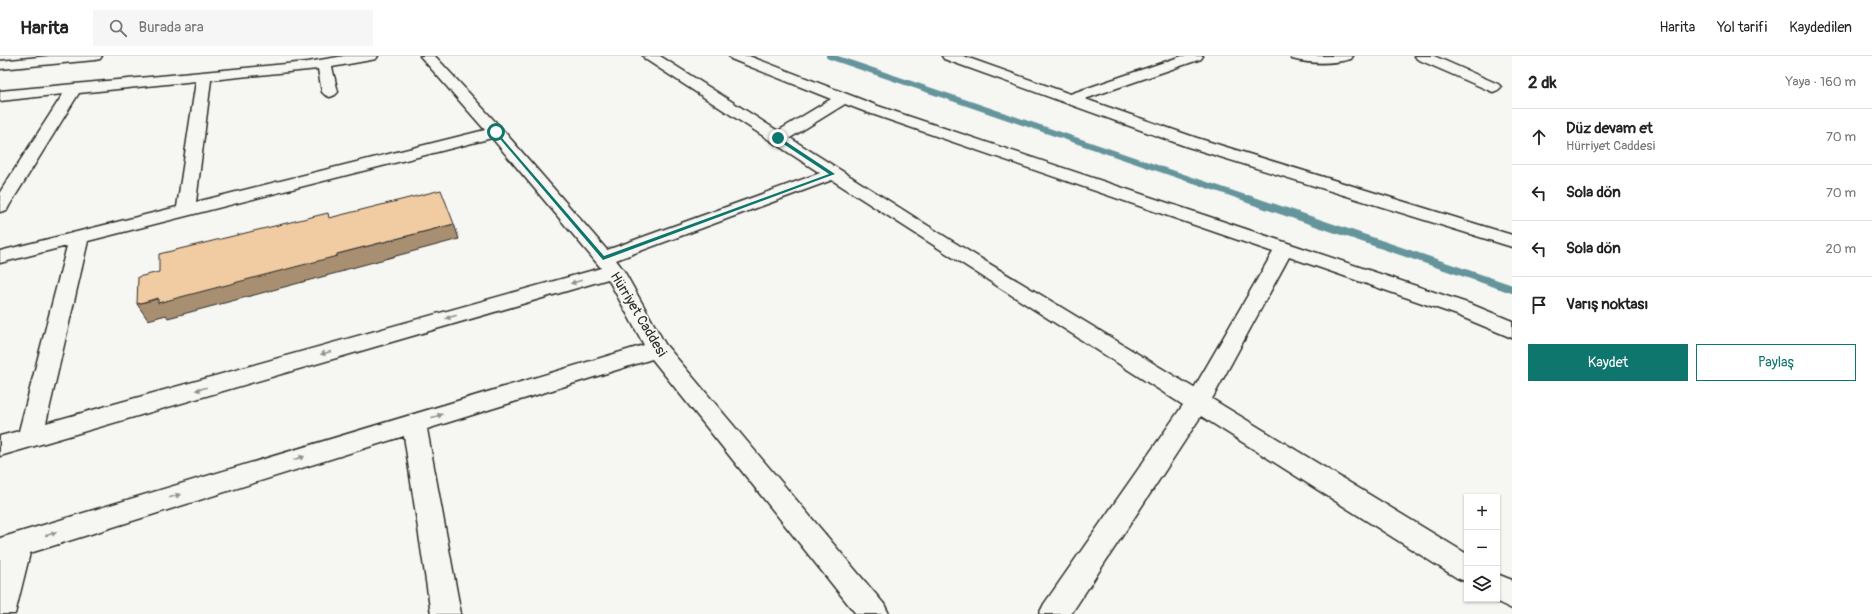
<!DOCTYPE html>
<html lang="tr">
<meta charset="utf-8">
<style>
body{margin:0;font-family:Pangolin,sans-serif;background:#f6f6f6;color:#222}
.controls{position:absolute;right:12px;bottom:12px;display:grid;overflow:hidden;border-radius:0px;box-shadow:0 1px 3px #0004}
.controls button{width:36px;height:36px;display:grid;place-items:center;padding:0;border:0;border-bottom:1px solid #e0e0e0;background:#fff;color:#222;font:20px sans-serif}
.stop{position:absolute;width:12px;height:12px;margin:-9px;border:3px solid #0f766e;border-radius:50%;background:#fff}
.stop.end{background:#0f766e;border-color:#fff;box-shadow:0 1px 4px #0008}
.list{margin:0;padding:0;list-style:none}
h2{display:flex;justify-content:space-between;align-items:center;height:52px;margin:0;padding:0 16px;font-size:17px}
h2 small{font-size:13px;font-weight:400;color:#767676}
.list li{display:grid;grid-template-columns:26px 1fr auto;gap:12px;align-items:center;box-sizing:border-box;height:56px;padding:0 16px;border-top:1px solid #e0e0e0}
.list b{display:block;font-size:15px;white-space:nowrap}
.list p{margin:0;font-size:13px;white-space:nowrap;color:#767676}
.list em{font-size:13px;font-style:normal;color:#767676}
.actions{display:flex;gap:8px;padding:12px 16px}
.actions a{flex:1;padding:9px 0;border:1px solid #0f766e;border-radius:0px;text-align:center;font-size:14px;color:#0f766e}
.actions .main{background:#0f766e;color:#fff}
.icon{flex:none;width:22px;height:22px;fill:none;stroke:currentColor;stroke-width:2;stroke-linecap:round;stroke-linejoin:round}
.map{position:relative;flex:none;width:1512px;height:558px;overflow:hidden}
header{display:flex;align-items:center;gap:24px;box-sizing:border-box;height:56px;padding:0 20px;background:#fff;border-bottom:1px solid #e0e0e0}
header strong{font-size:19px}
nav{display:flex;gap:22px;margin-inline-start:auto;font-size:14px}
.search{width:280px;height:36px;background:#f6f6f6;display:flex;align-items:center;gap:10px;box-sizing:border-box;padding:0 14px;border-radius:0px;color:#767676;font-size:15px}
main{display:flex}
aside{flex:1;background:#fff}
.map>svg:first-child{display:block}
</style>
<header>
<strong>Harita</strong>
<div class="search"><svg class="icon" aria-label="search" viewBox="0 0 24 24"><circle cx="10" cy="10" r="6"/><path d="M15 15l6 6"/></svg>Burada ara</div>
<nav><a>Harita</a><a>Yol tarifi</a><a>Kaydedilen</a></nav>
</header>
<main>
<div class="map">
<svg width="1512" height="558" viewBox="0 0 1512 558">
<rect width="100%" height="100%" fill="#f6f6f2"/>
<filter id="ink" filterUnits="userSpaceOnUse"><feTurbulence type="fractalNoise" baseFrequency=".025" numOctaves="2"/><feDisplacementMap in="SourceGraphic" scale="8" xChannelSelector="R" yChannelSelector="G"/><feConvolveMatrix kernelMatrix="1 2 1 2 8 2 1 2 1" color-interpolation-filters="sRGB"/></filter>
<g filter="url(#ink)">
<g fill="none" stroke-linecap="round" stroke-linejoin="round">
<path stroke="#65959c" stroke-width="6" d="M829,0l422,144"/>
<path stroke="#65959c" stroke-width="8" d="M1248,143l264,90"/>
<g stroke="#2b2b2b" stroke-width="3">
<path id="minor" d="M49,0h53l-2,3 -5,1 -95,9v-8z
M344,0h34l-2,3 -5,1 -39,7 6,25 -3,3 -5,2 -5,-2 -3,-3 -4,-23 -107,11 -15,122 289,-72 -65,-74h15l67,73 105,121 213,-77 -175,-114 -2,-3h17l118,75 53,-32 -100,-40 -2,-3h20l129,50 595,199 39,16v17l-55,-23 -168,-58 -77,142 255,155v28l-10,-4 -256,-162 -130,198h-32l5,-10 139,-199 -351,-225 -216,80 8,11 41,73 219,260 5,10h-33l-204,-255 -225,70 34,185h-30l-27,-178 -374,117 -15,61h-15v-76l644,-193 -36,-66 -608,177v-20l19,-5 48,-185 -67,17v-12l177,-44 19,-126 -117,12 -70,113 -2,4 -7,2v-20l63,-98 -63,7v-10l308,-29zM845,48l21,8 407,140 -79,136 -242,-147 -162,-103zM492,82l109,130 -555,155 42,-182z
M942,0h21l107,38 112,-38h21l-2,3 -116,40 112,39 315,97v12l-327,-101 -241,-87z
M1290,0h63l-2,3c-19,5 -40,5 -59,0z
M1415,0h19l64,28 3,3 -3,3 -5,2 -5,-2 -71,-31z
M1497,518l15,6v29l-21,-10h6z"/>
</g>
<use href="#minor" fill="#f6f6f2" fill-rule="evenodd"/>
</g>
<path fill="#a98f71" stroke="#2b2b2b" d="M454,168l5,15 -115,31v1l-176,47 -2,-3 -18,5 -11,-16 200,-50z"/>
<path fill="#f1cca2" stroke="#2b2b2b" d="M441,134l13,34 -117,30v2l-179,47v-5l-21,6 1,-27 21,-5v-18l169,-41 1,5z"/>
<defs><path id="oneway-solid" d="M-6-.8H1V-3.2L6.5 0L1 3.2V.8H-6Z"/></defs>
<g fill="#90908e">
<use href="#oneway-solid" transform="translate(576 226) rotate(164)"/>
<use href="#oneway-solid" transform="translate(451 261) rotate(164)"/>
<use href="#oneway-solid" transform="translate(326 297) rotate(164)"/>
<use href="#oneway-solid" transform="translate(201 333) rotate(164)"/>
<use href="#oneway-solid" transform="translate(437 360) rotate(-17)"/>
<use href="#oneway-solid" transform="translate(299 402) rotate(-17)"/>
<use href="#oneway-solid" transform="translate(175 440) rotate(-17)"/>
<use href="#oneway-solid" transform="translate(51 478) rotate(-17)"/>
</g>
</g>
<path fill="#0f766e" d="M496,75l108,125 225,-82 -53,-35v-2h3l56,37 -232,86 -108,-127z"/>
<g text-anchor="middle" stroke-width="3.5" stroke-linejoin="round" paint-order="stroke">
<g font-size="14" fill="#2b2b2b" stroke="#f6f6f2">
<text transform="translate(639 258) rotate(59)" y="5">Hürriyet Caddesi</text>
</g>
</g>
</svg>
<div class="controls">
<button>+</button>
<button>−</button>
<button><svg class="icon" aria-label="layers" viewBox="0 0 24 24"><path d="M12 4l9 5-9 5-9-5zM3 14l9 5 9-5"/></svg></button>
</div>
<div class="stop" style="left:496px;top:76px"></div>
<div class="stop end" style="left:778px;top:82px"></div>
</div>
<aside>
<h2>2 dk<small>Yaya · 160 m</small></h2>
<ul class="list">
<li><svg class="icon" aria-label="ahead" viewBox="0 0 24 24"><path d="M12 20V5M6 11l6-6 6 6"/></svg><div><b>Düz devam et</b><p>Hürriyet Caddesi</p></div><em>70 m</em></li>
<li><svg class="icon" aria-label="left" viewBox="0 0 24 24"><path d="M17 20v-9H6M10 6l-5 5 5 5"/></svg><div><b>Sola dön</b></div><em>70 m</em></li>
<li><svg class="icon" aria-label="left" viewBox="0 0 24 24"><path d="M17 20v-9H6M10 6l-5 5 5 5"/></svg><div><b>Sola dön</b></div><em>20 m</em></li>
<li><svg class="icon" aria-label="arrive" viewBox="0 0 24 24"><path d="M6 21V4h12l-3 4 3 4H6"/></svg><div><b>Varış noktası</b></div></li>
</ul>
<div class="actions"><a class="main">Kaydet</a><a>Paylaş</a></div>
</aside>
</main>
